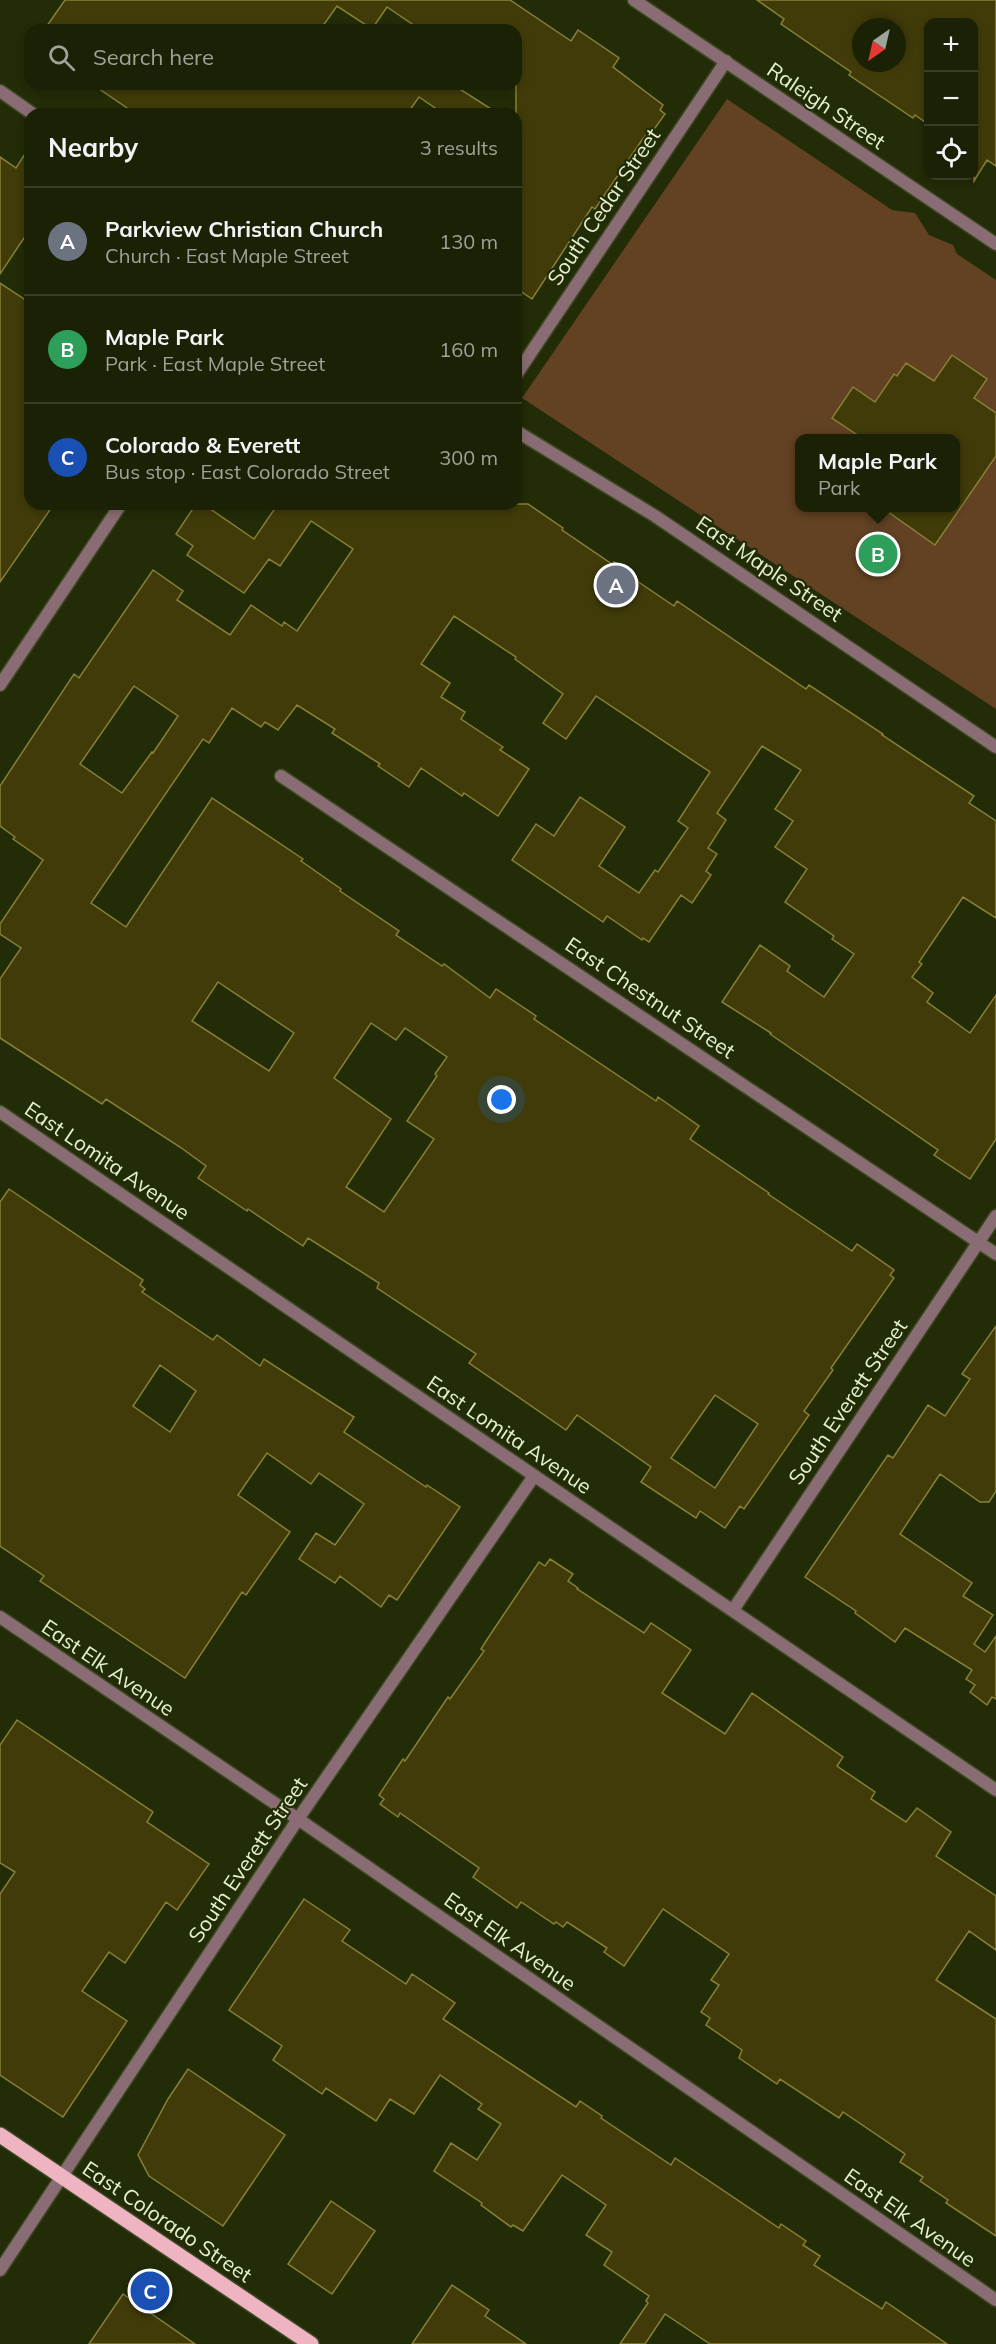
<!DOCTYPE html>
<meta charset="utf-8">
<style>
body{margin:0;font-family:Mulish,sans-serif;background:#272e13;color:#f1f3f6}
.controls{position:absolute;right:18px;top:18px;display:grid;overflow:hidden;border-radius:12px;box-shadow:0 3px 9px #0003}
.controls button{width:54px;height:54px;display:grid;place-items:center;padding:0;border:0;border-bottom:2px solid #383e27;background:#1a2105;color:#f1f3f6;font:30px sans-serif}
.compass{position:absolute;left:852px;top:18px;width:54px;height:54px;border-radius:50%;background:#1a2105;box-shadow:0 3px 9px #0003;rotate:214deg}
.you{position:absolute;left:502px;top:1100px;width:21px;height:21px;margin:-15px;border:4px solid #fff;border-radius:50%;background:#1a73e8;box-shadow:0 0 0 9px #1a73e833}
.badge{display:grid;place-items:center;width:39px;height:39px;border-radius:50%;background:#0b8043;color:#fff;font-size:20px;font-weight:700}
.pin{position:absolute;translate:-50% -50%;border:3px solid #fff;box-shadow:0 2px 6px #0006}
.popup{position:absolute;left:795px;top:434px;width:165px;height:78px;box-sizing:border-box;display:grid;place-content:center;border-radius:12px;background:#1a2105;filter:drop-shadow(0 2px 4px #0005);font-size:20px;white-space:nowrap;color:#9fa39a}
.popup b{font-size:22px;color:#f1f3f6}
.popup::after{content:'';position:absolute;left:50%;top:100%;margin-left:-12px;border:12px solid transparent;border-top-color:#1a2105}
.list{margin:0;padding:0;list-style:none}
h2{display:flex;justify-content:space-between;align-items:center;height:78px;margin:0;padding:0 24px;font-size:26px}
h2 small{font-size:20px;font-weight:400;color:#9fa39a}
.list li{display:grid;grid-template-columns:39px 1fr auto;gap:18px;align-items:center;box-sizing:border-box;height:108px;padding:0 24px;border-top:2px solid #383e27}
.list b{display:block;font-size:22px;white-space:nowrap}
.list p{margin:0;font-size:20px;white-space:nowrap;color:#9fa39a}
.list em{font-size:20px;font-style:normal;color:#9fa39a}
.icon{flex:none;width:33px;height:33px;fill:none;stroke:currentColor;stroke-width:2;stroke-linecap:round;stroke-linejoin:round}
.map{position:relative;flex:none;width:996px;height:2344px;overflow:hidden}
.search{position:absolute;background:#1a2105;box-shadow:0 3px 9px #0003;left:24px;top:24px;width:498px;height:66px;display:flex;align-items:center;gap:15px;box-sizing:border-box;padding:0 21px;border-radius:18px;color:#9fa39a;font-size:22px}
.panel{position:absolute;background:#1a2105;box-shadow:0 3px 9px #0003;left:24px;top:108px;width:498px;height:402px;border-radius:18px}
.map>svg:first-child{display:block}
</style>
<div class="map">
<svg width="996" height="2344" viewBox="0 0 996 2344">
<rect width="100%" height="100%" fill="#222c07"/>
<path fill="#624223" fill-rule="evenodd" d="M727,99l165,111 23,3 14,22 24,10 4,9 39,26v429l-474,-311zM800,438h156v70h-156z"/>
<path fill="#403b09" stroke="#888035" stroke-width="1.5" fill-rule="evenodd" d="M65,0h445l61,41 7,-11 41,28 -6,9 50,38 -3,5 5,4 -17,24 -3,-2 -3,4 -47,69 -3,-2 -60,92 -16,-11v-258h-95l-34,-23 -15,22 -35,-23 -17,24h-276z
M757,0h239v166l-9,-6 -13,21v-159h-46v102l-13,-9 -2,3 -64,-43 2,-3 -70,-48 3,-5zM861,27h36v36h-36z
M92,84h360l47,30h-55l-25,-17 -12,17h-271z
M30,146v83l-30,45v-117l16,11z
M0,283l30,20v201h24l-54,78z
M952,355l35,24 -13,19 22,15v43l-61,89 -54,-38h75v-69h-94l-30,-20 21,-31 22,15 19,-28 3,2 9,-13 28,18z
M196,504h7l51,35 24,-35h250l35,24 -1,2 50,34 2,-2 24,18 -1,1 37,25 3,-5 129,88 3,-4 74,49 -1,1 92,61 -5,7 27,18v97l-33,-21 -44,65 3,2 -10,13 21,16 -6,9 43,31 26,-38v144l-26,40 -36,-24 4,-5 -168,-116 1,-1 -49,-31 38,-57 30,21 -3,5 37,26 30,-43 -22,-15 2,-3 -49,-34 22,-33 -32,-22 18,-26 -18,-12 26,-39 -39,-24 -45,67 9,7 -18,28 9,6 -11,17 5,4 -19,28 -11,-8 -32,47 -6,-4 -1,2 -35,-24 -4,6 -91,-62 24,-36 18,12 26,-39 45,30 -26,39 40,27 16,-23 3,2 30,-44 -10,-7 32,-49 -114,-76 -30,43 -23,-16 20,-29 -48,-35 1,-2 -62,-41 -33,48 29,19 -9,14 24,15 -4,7 42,28 -3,3 29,19 -31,47 -34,-23 -2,3 -41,-28 -12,19 -31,-21 2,-2 -48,-31 3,-4 -38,-24 -19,25 -13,-8 -4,5 -29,-19 -23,35 -6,-4 -112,164 35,24 86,-129 91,61 -2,2 40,28 -1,2 59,40 -3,4 46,31 2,-2 46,34 6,-9 40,27 -2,3 122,82 2,-4 41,29 -9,13 79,54 -1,1 84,57 5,-7 37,26 -4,5 4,3 -63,90 2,2 -29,41 5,4 -65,94 -4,-3 -15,22 -25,-17 -4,7 -55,-36 10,-15 -74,-52 -11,15 -97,-67 7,-9 -99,-66 2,-5 -71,-45 -5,8 -55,-37 -1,2 -49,-33 8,-12 -26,-19 -74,-48 -4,5 -102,-66v-59l21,-31 -21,-14v-10l43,-64 -30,-21 2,-2 -15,-11v-40l74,-112 5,4 74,-108 30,21 -6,9 53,35 21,-30 31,21 2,-4 13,9 56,-82 -42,-28 -31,45 -11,-7 -25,34 -57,-38 6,-9 -17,-12zM134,686l44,30 -25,37 -1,-1 -30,41 -42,-29zM218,982l76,51 -25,38 -77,-50zM371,1023l25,17 9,-12 42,29 -12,17 2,2 -30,45 27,18 -50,73 -38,-25 45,-68 -57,-41zM715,1395l43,29 -43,64 -44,-30z
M9,1189l134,91 -3,5 5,4 -3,3 71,48 4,-5 43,31 4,-7 90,58 -10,15 82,55 1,-2 33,22 -63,93 -8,-5 -8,12 -41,-31 -5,7 -36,-24 17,-26 19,12 29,-41 -45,-31 -8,11 -44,-31 -29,42 52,37 -44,63 -4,-3 -57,86 -145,-97 4,-5 -44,-30v-344zM160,1365l36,26 -26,41 -37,-26z
M996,1326v165l-7,11h-9l-40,-28 -40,60 72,49 -9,13 30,19 -19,29 11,8 11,-16v63l-4,-2 -5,8 -17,-13 5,-7 -9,-6 6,-9 -67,-42 -10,14 -40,-29 1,-2 -51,-34 83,-122 5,3 35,-53 17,11 25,-37 -8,-5z
M550,1559l23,15 -5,7 10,7 -1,1 67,44 7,-10 40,27 -29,43 63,41 27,-41 91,64 -6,9 38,26 -4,7 35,23 11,-14 34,24 -15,24 60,40v54l-27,-19 -33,49 60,39v217l-50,-33 2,-3 -28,-19 3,-4 -23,-15 5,-8 -62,-42 -4,6 -59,-39 -3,5 -38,-26 3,-8 -36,-25 4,-7 -9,-6 18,-27 -8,-5 18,-26 -66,-45 -39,57 -20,-14 3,-4 -40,-26 -4,5 -7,-5 -2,2 -33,-22 -4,6 -44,-31 6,-9 -79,-55 -2,4 -18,-13 4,-5 -5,-4 24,-36 2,2 43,-64 2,2 34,-48 -3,-2 7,-11 51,-76 6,4z
M17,1720l136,92 -6,10 62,42 -32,46 -11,-8 -41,61 -16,-11 -27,39 45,30 -64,96 -63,-42v-181l15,-22 -15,-9v-118z
M304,1899l46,31 -8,11 64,43 6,-10 43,29 -12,16 133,88 4,-6 22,15 -1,2 70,47 4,-7 104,70 2,-4 25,17 -3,4 17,11 -6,9 68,44 4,-7 61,42h-237l-45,-30 -20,30h-25l28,-41 -2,-2 3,-5 -45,-31 8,-13 -26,-17 20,-30 -44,-30 -39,56 -10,-6 -2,2 -30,-22 1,-2 -48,-32 17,-28 26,17 24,-36 -23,-15 4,-5 -42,-29 -26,39 -24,-15 -14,22 -50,-33 -4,6 -49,-34 9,-14 -53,-36z
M188,2069l97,66 -62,91 -74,-50 -11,-21 30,-56z
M331,2201l44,30 -43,63 -44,-30z
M452,2285l37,25 -4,6 41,28h-114z
M123,2294l72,50h-106z"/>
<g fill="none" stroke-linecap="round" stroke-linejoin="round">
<g stroke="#3d4823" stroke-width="15">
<path id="street" d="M634,0l362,244
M0,91l33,23
M516,375l210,-314
M516,431l139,85 341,231
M0,685l121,-181
M281,776l715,478
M0,1112l996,678
M733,1610l263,-394
M0,1617l298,202 698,481
M0,2270l298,-451 236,-343"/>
</g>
<g stroke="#3d4823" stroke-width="18">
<path id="primary" d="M0,2135l311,209"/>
</g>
<use href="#street" stroke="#8a6d74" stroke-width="12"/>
<use href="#primary" stroke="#eeb4c1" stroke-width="15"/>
</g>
<g text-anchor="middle" stroke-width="4.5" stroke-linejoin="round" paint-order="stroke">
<g font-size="21" fill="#e6f2cf" stroke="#222c07">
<text transform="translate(826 106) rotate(34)" y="7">Raleigh Street</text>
<text transform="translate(604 207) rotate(-56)" y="7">South Cedar Street</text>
<text transform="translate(769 569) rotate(34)" y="7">East Maple Street</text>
<text transform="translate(650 998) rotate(34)" y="7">East Chestnut Street</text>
<text transform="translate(107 1161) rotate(34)" y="7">East Lomita Avenue</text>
<text transform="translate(848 1402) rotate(-56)" y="7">South Everett Street</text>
<text transform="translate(509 1435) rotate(34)" y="7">East Lomita Avenue</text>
<text transform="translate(108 1668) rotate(34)" y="7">East Elk Avenue</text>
<text transform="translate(248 1860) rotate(-56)" y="7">South Everett Street</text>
<text transform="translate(510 1942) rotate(35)" y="7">East Elk Avenue</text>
<text transform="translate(910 2218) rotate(35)" y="7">East Elk Avenue</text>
<text transform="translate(167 2222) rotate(34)" y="7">East Colorado Street</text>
</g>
</g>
</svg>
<div class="controls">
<button>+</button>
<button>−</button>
<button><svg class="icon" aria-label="locate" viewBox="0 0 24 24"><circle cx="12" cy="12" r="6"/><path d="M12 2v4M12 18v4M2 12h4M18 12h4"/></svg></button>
</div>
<svg class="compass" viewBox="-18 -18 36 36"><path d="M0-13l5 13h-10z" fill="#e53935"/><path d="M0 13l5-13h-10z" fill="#9fa39a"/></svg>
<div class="you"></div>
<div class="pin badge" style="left:616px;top:585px;background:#6b7280">A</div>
<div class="pin badge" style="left:878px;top:554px;background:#2e9e5b">B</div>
<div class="popup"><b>Maple Park</b>Park</div>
<div class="pin badge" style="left:150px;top:2291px;background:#1a4fb4">C</div>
<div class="search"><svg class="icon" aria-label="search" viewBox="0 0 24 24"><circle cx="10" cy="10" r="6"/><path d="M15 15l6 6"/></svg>Search here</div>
<section class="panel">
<h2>Nearby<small>3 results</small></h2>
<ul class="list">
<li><span class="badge" style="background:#6b7280">A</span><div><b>Parkview Christian Church</b><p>Church · East Maple Street</p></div><em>130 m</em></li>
<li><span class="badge" style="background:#2e9e5b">B</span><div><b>Maple Park</b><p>Park · East Maple Street</p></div><em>160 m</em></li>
<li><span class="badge" style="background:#1a4fb4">C</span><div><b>Colorado &amp; Everett</b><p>Bus stop · East Colorado Street</p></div><em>300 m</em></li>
</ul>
</section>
</div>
